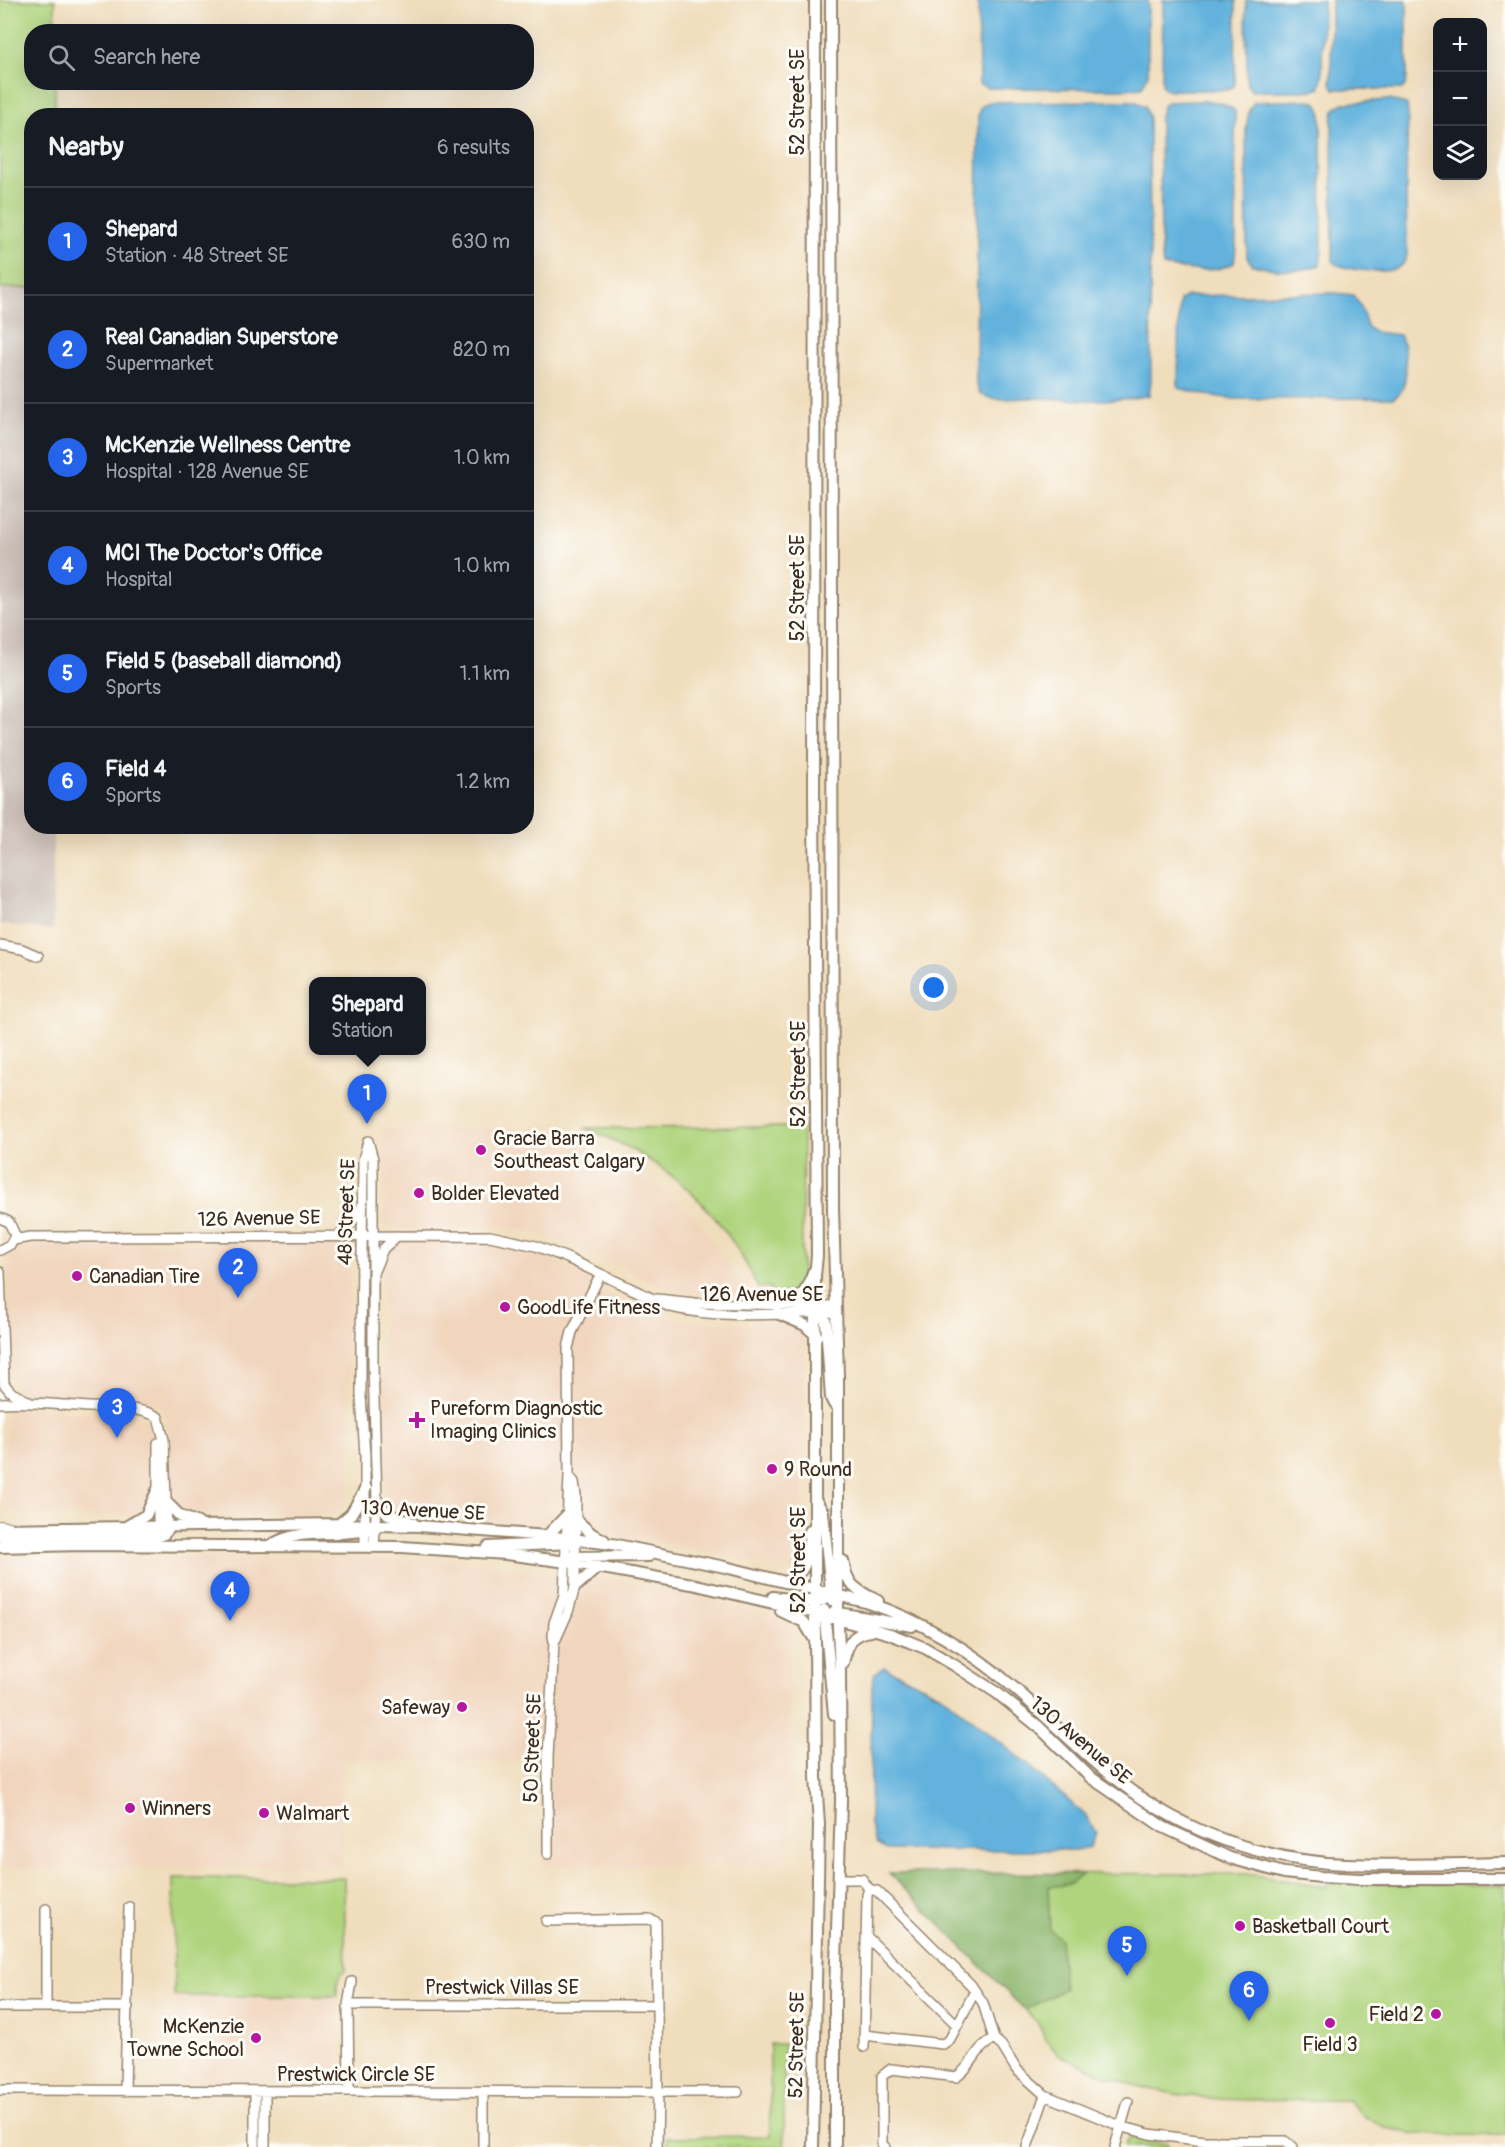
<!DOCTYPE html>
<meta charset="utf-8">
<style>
body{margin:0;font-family:Pangolin,sans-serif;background:#242831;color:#f1f3f6}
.controls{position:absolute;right:18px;top:18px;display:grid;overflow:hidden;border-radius:12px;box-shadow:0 6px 24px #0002}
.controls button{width:54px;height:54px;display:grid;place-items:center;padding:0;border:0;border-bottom:2px solid #363941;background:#171b24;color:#f1f3f6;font:30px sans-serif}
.you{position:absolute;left:934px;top:988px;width:21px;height:21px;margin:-15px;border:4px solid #fff;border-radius:50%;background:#1a73e8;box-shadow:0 0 0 9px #1a73e833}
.badge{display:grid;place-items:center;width:39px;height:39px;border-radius:50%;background:#2563eb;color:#fff;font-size:20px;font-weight:700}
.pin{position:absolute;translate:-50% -50px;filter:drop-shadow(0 2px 3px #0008)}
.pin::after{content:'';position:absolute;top:32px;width:21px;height:18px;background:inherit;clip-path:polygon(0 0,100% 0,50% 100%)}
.popup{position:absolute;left:309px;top:977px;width:117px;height:78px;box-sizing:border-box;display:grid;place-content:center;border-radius:12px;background:#171b24;filter:drop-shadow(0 2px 4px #0005);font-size:20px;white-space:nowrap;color:#9ea1a6}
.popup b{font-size:22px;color:#f1f3f6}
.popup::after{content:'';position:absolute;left:50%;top:100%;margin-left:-12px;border:12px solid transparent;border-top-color:#171b24}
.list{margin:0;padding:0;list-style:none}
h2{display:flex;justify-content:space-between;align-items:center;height:78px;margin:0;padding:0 24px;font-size:26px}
h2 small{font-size:20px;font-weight:400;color:#9ea1a6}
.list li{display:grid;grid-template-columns:39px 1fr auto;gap:18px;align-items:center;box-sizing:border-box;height:108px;padding:0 24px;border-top:2px solid #363941}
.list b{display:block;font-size:22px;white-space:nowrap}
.list p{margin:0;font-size:20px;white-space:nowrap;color:#9ea1a6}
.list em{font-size:20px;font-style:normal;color:#9ea1a6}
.icon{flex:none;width:33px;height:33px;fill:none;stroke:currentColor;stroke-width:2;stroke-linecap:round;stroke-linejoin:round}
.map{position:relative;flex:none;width:1505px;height:2147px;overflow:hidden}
.search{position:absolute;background:#171b24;box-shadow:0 6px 24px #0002;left:24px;top:24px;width:510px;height:66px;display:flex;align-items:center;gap:15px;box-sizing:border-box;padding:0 21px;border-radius:24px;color:#9ea1a6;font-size:22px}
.panel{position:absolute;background:#171b24;box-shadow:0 6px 24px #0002;left:24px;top:108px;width:510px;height:726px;border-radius:24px}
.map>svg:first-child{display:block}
</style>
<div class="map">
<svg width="1505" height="2147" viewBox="0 0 1505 2147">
<rect width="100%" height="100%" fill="#fdfcf7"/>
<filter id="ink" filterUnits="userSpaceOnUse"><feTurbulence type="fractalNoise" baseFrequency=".0167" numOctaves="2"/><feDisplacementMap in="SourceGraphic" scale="12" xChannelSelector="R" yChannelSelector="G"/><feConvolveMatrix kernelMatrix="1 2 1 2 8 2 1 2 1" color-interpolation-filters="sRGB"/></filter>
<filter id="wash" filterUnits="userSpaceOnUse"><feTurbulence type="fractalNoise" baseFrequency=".008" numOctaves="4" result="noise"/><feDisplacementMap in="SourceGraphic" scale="24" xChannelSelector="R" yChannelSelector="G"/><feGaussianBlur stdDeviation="1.35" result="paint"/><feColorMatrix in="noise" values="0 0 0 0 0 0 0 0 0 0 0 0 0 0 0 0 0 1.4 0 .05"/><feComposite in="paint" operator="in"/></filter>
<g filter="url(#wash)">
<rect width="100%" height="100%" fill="#f0ddbc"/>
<path fill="#f1d5bd" d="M494,1128l35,3 28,6 50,18 27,17 35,23 29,24 36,54 10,22 -54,-1 -24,-6 -95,-43 -42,-14 -44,-5 -8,3h-81l-11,-4 -2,-96z
M410,1240h66l38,6 31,10 44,21 1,8 49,23 30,10 29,4 68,1 22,2 13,5 4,7 -2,166 -3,42 -6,26 -110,-24 -68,-11 -30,-11 -38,3 -140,-15 -18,-7 -4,-9v-44l-3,-38v-154l2,-8 11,-10z
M338,1243l9,3 3,5v230l-4,24 -6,7 -5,2h-138l-11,-1 -10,-9 -4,-13 -4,-69 -1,-8 -9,-10 -10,-2 -9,1 -117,-9 -6,-5 -6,-21 -2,-110 8,-9 21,-5z
M15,1407l124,10 11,6 4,11 -1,31 -4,35 -3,8 -7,6 -5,1h-92l-38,-3 3,-104z
M340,1557l142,6 71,13h39l118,23 48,13 32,12 -1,236h-11l-5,5 -231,1v-105h-200v105l-342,2v-310z
M174,1996h163l1,85 -164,1z"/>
<path fill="#cec1ba" d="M0,288h31l1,538 21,1v103l-53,-6z"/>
<path fill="#afd47d" stroke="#757f4e" stroke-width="1.5" d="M0,0h55v31l-23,1v50l23,1v32l-23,1 -1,172h-31z
M803,1127l-1,146 -3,12 -8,8 -20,1 -1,-7 -12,1c-35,-78 -94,-131 -174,-160z
M889,1873l358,1 78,13 5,-4 7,-1 168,3v248c-13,4 -29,2 -42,2 -42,0 -86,2 -115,-35 -89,0 -179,7 -262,-33 -9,-4 -25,-9 -32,-17 -7,-6 -12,-19 -17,-28z
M173,1878h171l2,92c-10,7 -9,15 -9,26h-163z
M770,2044h14v103h-117v-10l103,-1z
M1132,2137l36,7v3h-43l1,-6z"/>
<path fill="#8bb66c" stroke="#637045" stroke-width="1.5" d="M889,1873l194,1 -12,10 -23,3 2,42 10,10 4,50 -39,21z"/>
<path fill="#62b2dd" stroke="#4e6e7e" stroke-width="1.5" d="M978,0h170v74l-6,13 -21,2 -133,-1 -9,-4z
M1163,0h73l-1,85 -8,5h-58l-5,-2 -2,-4z
M1246,0h77l-1,77 -3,12 -15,2h-52l-5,-6z
M1331,0h76v77l-1,7 -4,5h-68l-3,-6z
M1309,100l8,3 4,8 1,139 -2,15c-22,8 -45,5 -67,0l-6,-7 -1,-127 3,-21 5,-8z
M1389,100l18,4 1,11 -2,67 1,73c-1,3 -2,6 -4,9 -10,12 -59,7 -70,-2l-1,-142 2,-9 4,-5 6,-3z
M1134,101l11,5 4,13 2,261 -2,15c-38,9 -80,3 -118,3 -16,0 -36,4 -51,-4l-4,-11 2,-269 3,-7 8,-5z
M1167,102c21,0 53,-6 68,9l1,137 -2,15c-20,11 -49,7 -71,3l-2,-18 -1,-133 3,-9z
M1335,293l18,2 7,10 8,23 7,4 24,3c8,9 8,41 4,52 -1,5 -5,7 -9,11l-159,1 -30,-4 -27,-7c1,-29 -1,-59 2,-88l7,-4z
M884,1667l59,29 90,73 53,47 10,17 -6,14 -14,3h-190l-10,-6 -6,-20 2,-139 3,-12z"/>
</g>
<g filter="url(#ink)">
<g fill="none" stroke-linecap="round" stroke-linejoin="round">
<g stroke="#96846d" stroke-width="12">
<path id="minor" d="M0,945l22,4 16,7
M368,1141l5,18v206l4,136 -3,45
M0,1218l9,4 6,13 -4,9 -11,6
M339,1235l10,-9 14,-21
M14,1240l16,-3 460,-1 46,10 31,12 103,49c52,13 113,6 166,5
M374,1271l9,-22 14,-13
M0,1272l4,112 8,9 16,8
M657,1299l38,4 141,3
M0,1403c30,-2 59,2 89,4 22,1 49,-1 69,10l6,23 3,92
M158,1531v-88
M365,1546v-91l-4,-59v-54l2,-182 5,-19
M556,1639l12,-27 7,-25 1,-92 -2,-13 -5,-6
M548,1854v-97l6,-115 -1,-6 1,-13 10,-28 5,-119 -1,-128 4,-16 28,-57
M838,1879h24l7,10
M46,1909v98
M546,1921l103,-2 7,3 2,170h80
M866,1936l90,88
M348,2005h309
M0,2007h128
M864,2035l79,9 7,-5 25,-48
M864,2047l3,-152 2,-6 8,2 94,94 12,18 11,36
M0,2090l658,2 -1,55
M125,2091l4,-184
M349,2091l-1,-86 4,-23
M255,2092v55
M265,2092v55
M483,2147v-55
M885,2147l-3,-3v-68l9,-7 65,8c17,-10 19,-30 38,-38l8,7 14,23 29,26 75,31 29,8 56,7h81l7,6
M1027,2147l18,-52
M1115,2147l13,-45"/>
</g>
<g stroke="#96846d" stroke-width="14">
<path id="major" d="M831,0l2,1208 5,167v251l2,46 1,130 -6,192v153
M778,1304l23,-7 9,-14 3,-11
M816,1306l7,7 3,10 5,75 3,6
M777,1313l28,12 12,11
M377,1501l11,13 25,9
M816,1501l7,11 9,88
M167,1503l13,13 18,7
M576,1520l16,14 12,6
M339,1524l12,-10 15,-26
M127,1526l19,-11 12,-26
M0,1529l339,-5 79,2 129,10 65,8 113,23 144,36c51,17 103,48 144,84 37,32 70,68 109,97 64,49 143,77 224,80 53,2 106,0 159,-1
M547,1536l19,-20
M0,1537l158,-1 6,-2 3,-7
M272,1545c25,-18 69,-7 99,-16
M0,1547l82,-2 320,2 104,7 69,9 117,21 124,29 74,21 35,14 29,17 43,28 42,34 51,50 73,50 67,31 54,15 37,4 39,2h145
M488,1547l83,-4
M568,1557l81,-1
M843,1561c4,25 13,29 35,40
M787,1581c22,-8 21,-30 23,-50
M575,1587l23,-20
M773,1597l33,4 17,-1
M824,1610l10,104
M781,1611l23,11 11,18
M833,1612l79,14
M843,1663c4,-17 8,-30 28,-32
M813,2147l6,-322 -3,-48 -1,-137v-364l2,-20 -3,-462 1,-794"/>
</g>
<g stroke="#96846d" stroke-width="16">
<path id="highway" d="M0,1528l8,1"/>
</g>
<use href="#minor" stroke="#fff" stroke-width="9"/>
<use href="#major" stroke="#fff" stroke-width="10"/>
<use href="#highway" stroke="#fff" stroke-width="14"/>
</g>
</g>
<g fill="#b5179e" stroke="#fdfcf7" stroke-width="2">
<circle cx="481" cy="1150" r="6"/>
<circle cx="419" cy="1193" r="6"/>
<circle cx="77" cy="1276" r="6"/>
<circle cx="505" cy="1307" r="6"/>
<path d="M414 1411h6v6h6v6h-6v6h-6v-6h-6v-6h6z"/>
<circle cx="772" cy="1469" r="6"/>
<circle cx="462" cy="1707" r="6"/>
<circle cx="130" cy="1808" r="6"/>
<circle cx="264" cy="1813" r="6"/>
<circle cx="1240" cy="1926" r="6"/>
<circle cx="1436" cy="2014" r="6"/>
<circle cx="1330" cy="2023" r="6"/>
<circle cx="256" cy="2038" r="6"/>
</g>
<g text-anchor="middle" stroke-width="6" stroke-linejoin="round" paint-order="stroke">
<g font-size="20" fill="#3b2a1e" stroke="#fdfcf7">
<text transform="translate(797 102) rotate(-90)" y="7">52 Street SE</text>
<text transform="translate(797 588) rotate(-90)" y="7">52 Street SE</text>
<text transform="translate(798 1074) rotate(-90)" y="7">52 Street SE</text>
<text transform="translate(346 1212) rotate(-88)" y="7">48 Street SE</text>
<text transform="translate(259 1218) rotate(-1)" y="7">126 Avenue SE</text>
<text x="762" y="1301">126 Avenue SE</text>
<text transform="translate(423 1510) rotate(3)" y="7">130 Avenue SE</text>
<text transform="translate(798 1560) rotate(-90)" y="7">52 Street SE</text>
<text transform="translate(1081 1740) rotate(40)" y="7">130 Avenue SE</text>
<text transform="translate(532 1748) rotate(-88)" y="7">50 Street SE</text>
<text x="502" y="1994">Prestwick Villas SE</text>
<text transform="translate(796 2045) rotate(-89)" y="7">52 Street SE</text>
<text x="356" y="2081">Prestwick Circle SE</text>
</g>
<g font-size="20" fill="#3b2a1e" stroke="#fdfcf7" text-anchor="start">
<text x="493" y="1145">Gracie Barra<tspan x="493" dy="23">Southeast Calgary</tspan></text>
<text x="431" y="1200">Bolder Elevated</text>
<text x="89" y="1283">Canadian Tire</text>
<text x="517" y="1314">GoodLife Fitness</text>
<text x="430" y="1415">Pureform Diagnostic<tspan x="430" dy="23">Imaging Clinics</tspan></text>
<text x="784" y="1476">9 Round</text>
<text x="450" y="1714" text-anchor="end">Safeway</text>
<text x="142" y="1815">Winners</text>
<text x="276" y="1820">Walmart</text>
<text x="1252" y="1933">Basketball Court</text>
<text x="1424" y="2021" text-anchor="end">Field 2</text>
<text x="244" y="2033" text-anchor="end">McKenzie<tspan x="244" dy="23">Towne School</tspan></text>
<text x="1330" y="2051" text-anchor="middle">Field 3</text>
</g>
</g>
</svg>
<div class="controls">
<button>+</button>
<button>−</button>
<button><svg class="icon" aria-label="layers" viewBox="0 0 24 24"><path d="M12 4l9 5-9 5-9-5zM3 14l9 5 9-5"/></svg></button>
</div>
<div class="you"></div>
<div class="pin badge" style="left:367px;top:1124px">1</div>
<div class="popup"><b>Shepard</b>Station</div>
<div class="pin badge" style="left:238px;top:1298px">2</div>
<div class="pin badge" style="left:117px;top:1438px">3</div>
<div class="pin badge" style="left:230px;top:1621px">4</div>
<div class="pin badge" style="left:1127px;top:1976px">5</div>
<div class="pin badge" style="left:1249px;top:2021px">6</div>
<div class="search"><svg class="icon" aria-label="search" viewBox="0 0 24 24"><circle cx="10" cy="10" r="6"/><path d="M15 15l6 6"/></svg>Search here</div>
<section class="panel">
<h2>Nearby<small>6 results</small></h2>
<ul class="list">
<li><span class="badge">1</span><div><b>Shepard</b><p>Station · 48 Street SE</p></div><em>630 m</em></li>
<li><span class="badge">2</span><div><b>Real Canadian Superstore</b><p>Supermarket</p></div><em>820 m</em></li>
<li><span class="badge">3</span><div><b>McKenzie Wellness Centre</b><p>Hospital · 128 Avenue SE</p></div><em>1.0 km</em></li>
<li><span class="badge">4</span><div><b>MCI The Doctor's Office</b><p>Hospital</p></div><em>1.0 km</em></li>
<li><span class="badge">5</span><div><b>Field 5 (baseball diamond)</b><p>Sports</p></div><em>1.1 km</em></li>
<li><span class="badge">6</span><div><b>Field 4</b><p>Sports</p></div><em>1.2 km</em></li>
</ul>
</section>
</div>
